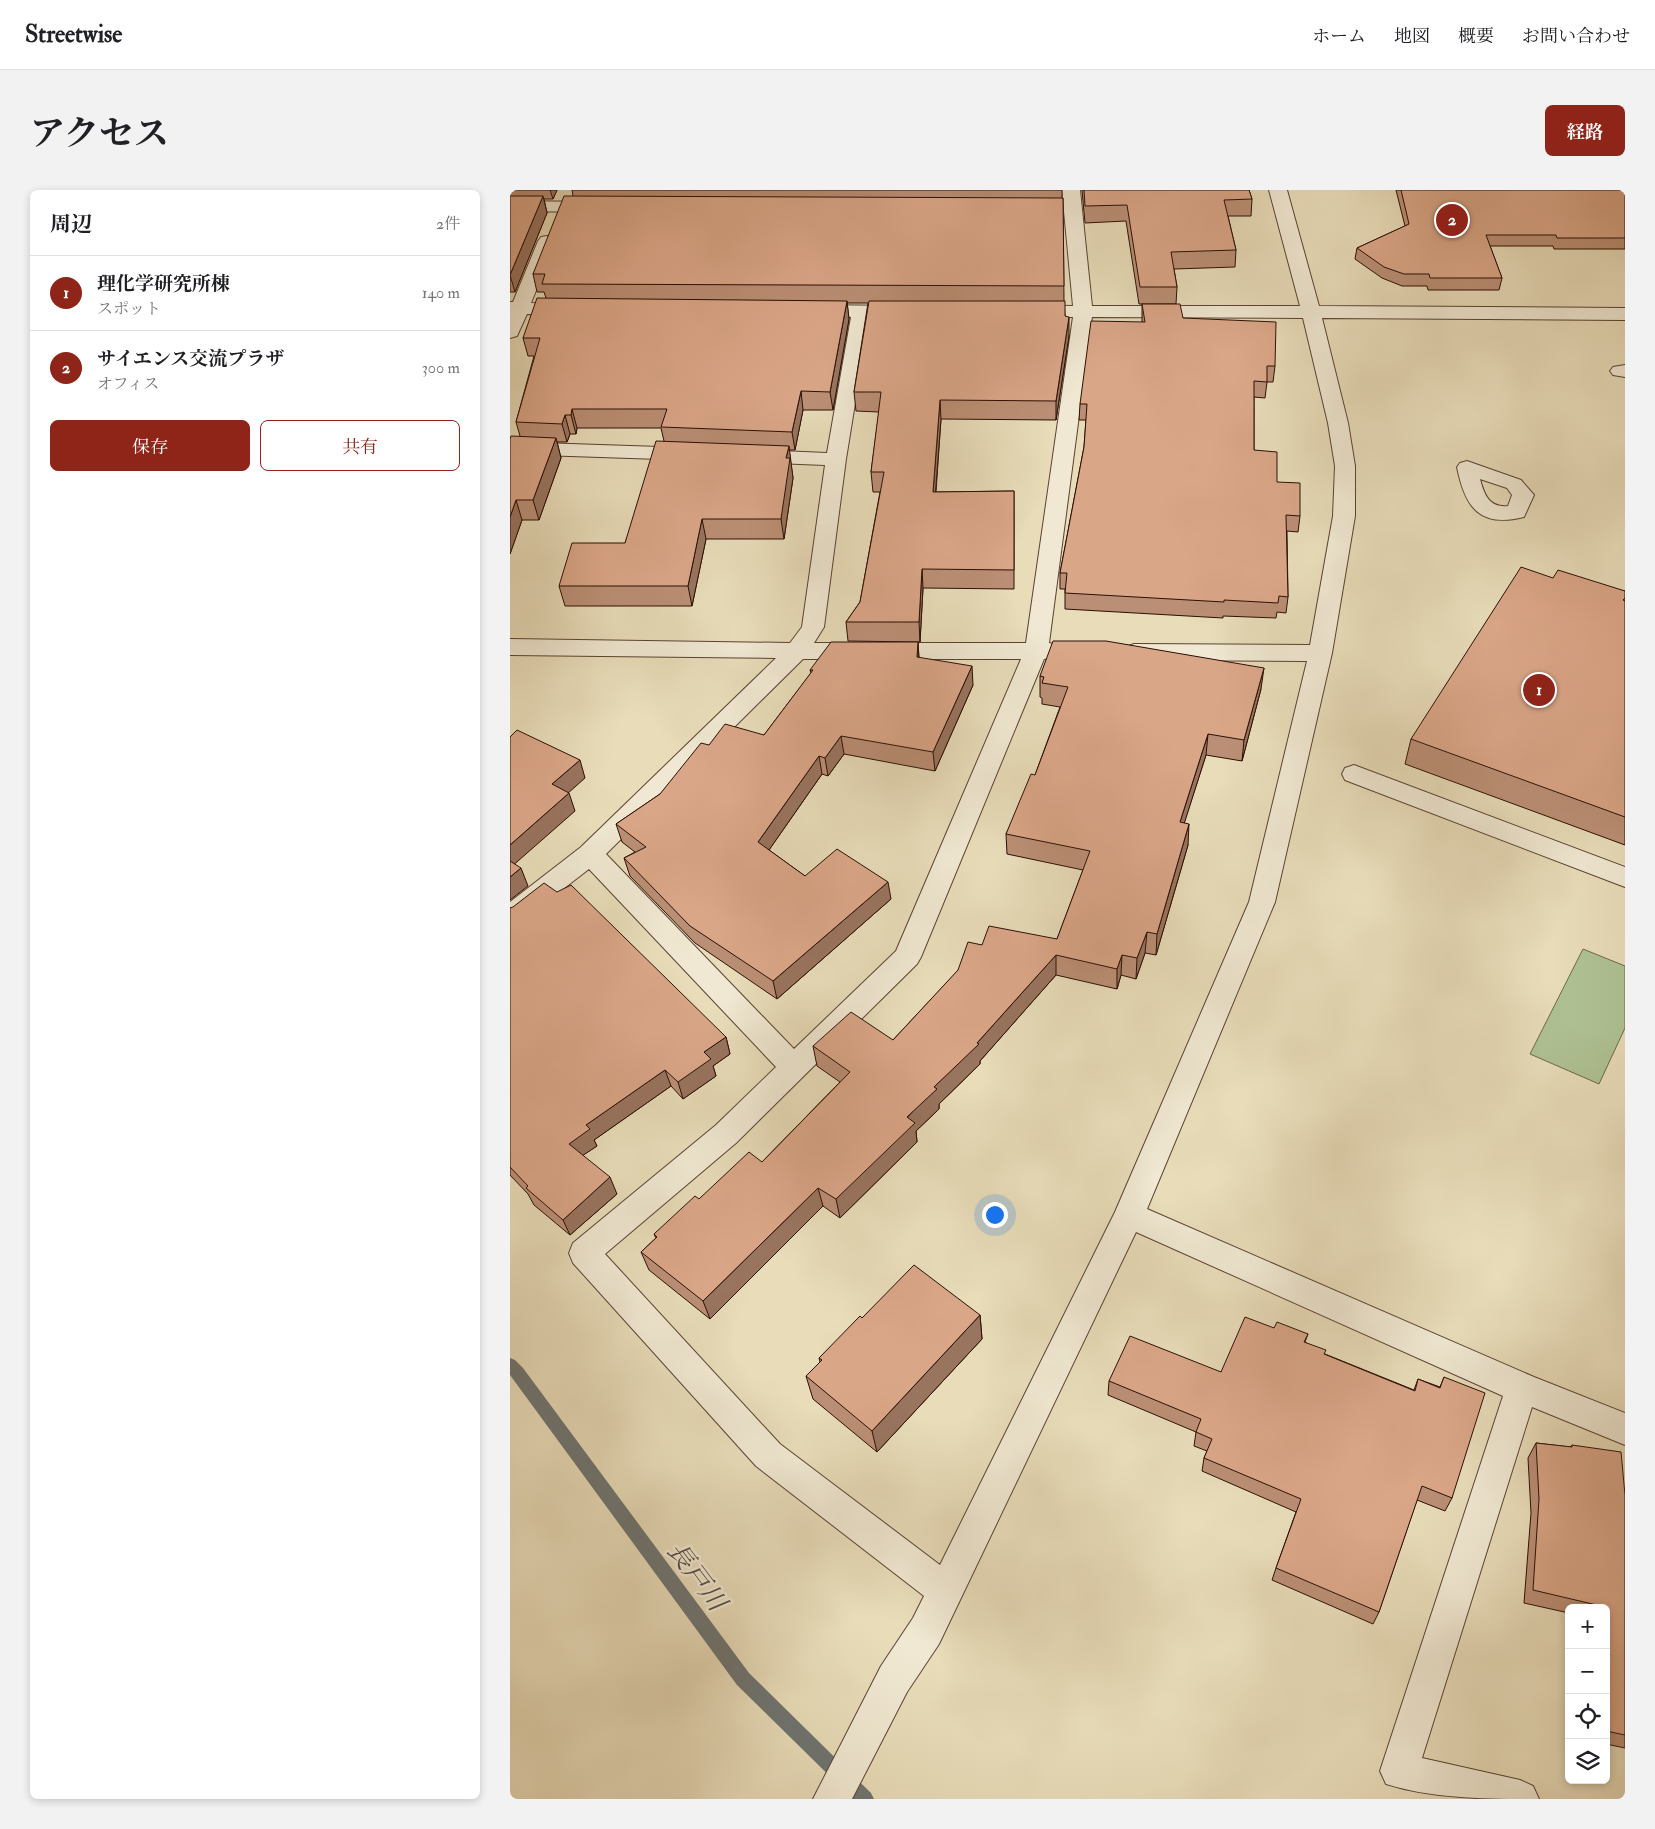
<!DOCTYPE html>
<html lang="ja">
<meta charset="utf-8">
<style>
body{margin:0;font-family:"IM FELL Double Pica","Noto Serif JP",serif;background:#f2f2f2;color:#202124}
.controls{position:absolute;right:15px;bottom:15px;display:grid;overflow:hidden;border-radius:8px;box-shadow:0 2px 8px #0003}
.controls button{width:45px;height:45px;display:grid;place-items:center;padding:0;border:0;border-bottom:1px solid #e0e0e0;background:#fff;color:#202124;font:25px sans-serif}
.you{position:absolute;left:484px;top:1024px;width:18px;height:18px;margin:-12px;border:4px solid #fff;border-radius:50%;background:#1a73e8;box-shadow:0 0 0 8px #1a73e833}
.badge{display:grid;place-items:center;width:32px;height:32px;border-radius:50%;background:#8f2418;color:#fff;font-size:16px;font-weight:700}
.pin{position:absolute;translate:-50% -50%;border:2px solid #fff;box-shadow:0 1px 5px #0006}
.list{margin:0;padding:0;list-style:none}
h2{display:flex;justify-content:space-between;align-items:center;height:65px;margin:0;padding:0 20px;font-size:21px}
h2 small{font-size:16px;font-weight:400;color:#757577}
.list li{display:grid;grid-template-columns:32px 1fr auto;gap:15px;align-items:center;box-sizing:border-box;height:75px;padding:0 20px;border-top:1px solid #e0e0e0}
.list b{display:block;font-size:19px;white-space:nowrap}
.list p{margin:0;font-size:16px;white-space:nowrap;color:#757577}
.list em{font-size:16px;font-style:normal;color:#757577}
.actions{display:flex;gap:10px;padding:15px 20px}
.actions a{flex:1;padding:11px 0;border:1px solid #8f2418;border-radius:8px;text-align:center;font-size:18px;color:#8f2418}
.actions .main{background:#8f2418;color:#fff}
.icon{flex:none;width:28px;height:28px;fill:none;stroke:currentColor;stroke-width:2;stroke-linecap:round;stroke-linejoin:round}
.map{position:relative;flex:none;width:1115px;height:1609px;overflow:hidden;border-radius:8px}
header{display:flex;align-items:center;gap:30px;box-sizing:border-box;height:70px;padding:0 25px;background:#fff;border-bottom:1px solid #e0e0e0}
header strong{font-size:24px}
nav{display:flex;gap:28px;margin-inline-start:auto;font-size:18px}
.intro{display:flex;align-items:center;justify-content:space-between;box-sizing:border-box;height:120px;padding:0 30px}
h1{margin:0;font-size:35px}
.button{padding:12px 22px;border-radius:8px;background:#8f2418;color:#fff;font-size:18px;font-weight:700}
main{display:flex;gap:30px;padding:0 30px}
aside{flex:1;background:#fff;border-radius:8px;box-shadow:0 2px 8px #0003}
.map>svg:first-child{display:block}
</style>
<header>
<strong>Streetwise</strong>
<nav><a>ホーム</a><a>地図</a><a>概要</a><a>お問い合わせ</a></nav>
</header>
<div class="intro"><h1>アクセス</h1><a class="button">経路</a></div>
<main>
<aside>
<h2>周辺<small>2件</small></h2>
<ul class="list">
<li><span class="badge">1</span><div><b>理化学研究所棟</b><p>スポット</p></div><em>140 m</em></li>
<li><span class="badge">2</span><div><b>サイエンス交流プラザ</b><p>オフィス</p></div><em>300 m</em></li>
</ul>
<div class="actions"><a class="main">保存</a><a>共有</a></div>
</aside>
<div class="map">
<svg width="1115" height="1609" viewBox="0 0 1115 1609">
<rect width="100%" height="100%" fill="#e8dcb9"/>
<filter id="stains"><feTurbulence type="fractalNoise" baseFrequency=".004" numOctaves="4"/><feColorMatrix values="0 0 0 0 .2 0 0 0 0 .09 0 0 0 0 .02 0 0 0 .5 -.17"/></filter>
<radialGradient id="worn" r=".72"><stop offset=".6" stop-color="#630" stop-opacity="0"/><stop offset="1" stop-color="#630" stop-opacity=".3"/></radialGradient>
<path fill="#afc294" stroke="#6d684c" d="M1073,759l42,17v62l-26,56 -69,-30z"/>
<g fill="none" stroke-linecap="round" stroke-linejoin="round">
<path fill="#6f7572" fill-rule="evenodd" d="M0,1168l5,2 8,8 226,305 122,120 3,6h-21l-116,-114 -227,-310z"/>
<g stroke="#5a4232" stroke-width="2">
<path id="minor" d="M552,0h18l12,116h208l-31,-116h18l32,116 306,2v12l-303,-2 26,105 7,43v50l-23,137 -57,249 -128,307 387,168 91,36v32l-93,-38 -110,351 98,22 13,6 6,13c-52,0 -105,0 -153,-15l-6,-13 123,-375 -367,-164 -197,412 -32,48 -55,107h-39l68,-133 32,-48 11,-22 -168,-130 -183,-203 -4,-10 4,-10 143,-118 60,-58 -187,-198 -70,54 -9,3v-24l71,-55 195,-189 -266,-3v-16l280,4 12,-16 23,-162 -72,-3 -7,-2 -3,-4 3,-4 7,-2 74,3 24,-136 -47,-2 -2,-4 2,-4 7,-2 94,1 7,2 2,4 -2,4 -43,1 -23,142 -22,168 -10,16h212l47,-326h-45l-7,-2 -2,-4 2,-4 7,-2 45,1zM582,127l211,1 25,105 7,43 -2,50 -23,129 -176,-1 -8,3 -4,5 4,5 8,3 173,1 -58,241 -134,310 -175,353 -160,-121 -175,-190 131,-111 181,-179 4,-7 123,-298 17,-3 4,-5 -4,-5 -12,-3zM293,469h218l-125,292 -102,98 -188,-195z
M0,11l86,1 6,1 3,4 -3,4 -6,1 -86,-1z
M37,46l6,1 3,4 -25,62 46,2 2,4 -2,4 -7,2 -43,-1 -10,22 -7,2v-36h3l25,-61 3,-4z
M1115,175v12l-12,-2 -3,-4 3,-4z
M0,252l180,6 7,2 3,4 -3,4 -7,2 -180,-6z
M957,271l54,19 13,15 -10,22c-45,11 -59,-10 -67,-50l3,-4zM970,289l27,9 5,7 -4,11c-19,2 -24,-12 -28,-27z
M844,575l271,102v20l-280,-107 -3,-6 3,-6z"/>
</g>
<use href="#minor" fill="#f0e8d2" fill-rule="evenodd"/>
</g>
<path fill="#bb8f75" stroke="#2b0f05" d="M0,0h47l-4,9h-9l3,14 -32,79h-5z
M62,0h490v8h1l1,103 1,15 4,20 -13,84 -115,-1 -5,73 78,-1v98l-91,-1 -3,54 -72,-1 -2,-19 14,-20 20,-110h-7l-2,-20 8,-60 -23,-1 -2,-19 14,-89h-21l2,16 -16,91h-30l-8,40h-6l4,28 -9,61h-78l-14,67h-127l-6,-20 66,-43 39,-102 -3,-13h-84l-1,6h-6l-3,8h-10l4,16 -22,62h-17l-12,34 10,-118 -4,-14 18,-66h-6l-5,-18 23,-40 -2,-6h-7l-4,-18 40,-78z
M572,0h167l3,9 -1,17h-23l8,34 -1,17 -61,2 3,18 -1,17h-37l-13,-83 -41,2z
M886,0h229v59h-71l-1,-3h-63l12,32 -3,12h-71l-1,-4h-25l-20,-8 -27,-19 2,-11 48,-22z
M632,114l41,14 92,48 -2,16h-6l-2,16 -11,-1v53l23,32 23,34 -2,16 -11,-1 1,66 -2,16 -9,-1 -1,6 -53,-2v2l-158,-9v-20h-5v-16l24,-126 2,-27h-7l1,-16 62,-82z
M1043,388l72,13v254l-220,-81 6,-25z
M408,452l1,15 54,28 -38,86 -91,-17 -16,22 -6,-2 -53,76 36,26 86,23 -114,100 -82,-56 -65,-67 -6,-18 11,-6 -13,-10 -6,-18 44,-30 49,-49 55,-10 47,-62 -1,-3z
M530,486l221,13 -19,72 -36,-6 -22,68 4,22 -32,110 -11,-2 -9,26 -15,-4 -4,14 -61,-14 -76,86v3l-41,40v5l-23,22 1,11 -77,76 -17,-12 -113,113 -61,-49 -8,-18 15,-14 -2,-4 45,-35 63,-37 78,-80 -23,-16 -4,-20 80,-6 89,-95 75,-6 26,-69 -76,-16 -1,-20 29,-59 25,-68 -18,-3v-6l-2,-1z
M0,718l216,129 4,17 -17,12 3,10 -33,23 -12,-13 -77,54 3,6 -14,9 34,39 -47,41 -36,-30 -6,-11 -18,-19z
M470,1125l2,24 -105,113 -64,-53 -7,-23 14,-14 -1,-4 43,-40z
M764,1138l34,6 -3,8 20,12 89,36 4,-11 22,8 4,-10 8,121 -7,13 -28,-11 -38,112 -6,12 -101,-44 4,-12 20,-56 -94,-41 2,-13 3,-7 -13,-5 2,-14 -88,-37 1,-14 112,-9z
M1026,1253l34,4 2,-2 53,50v253l-19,-4v-136h-37v5l-45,-10 7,-90 -3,-55z"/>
<path fill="#99745f" stroke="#2b0f05" d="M40,0h7l-4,9z
M33,6l4,17 -32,79 -5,-17z
M337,111l2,18 -16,91 -3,-18z
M559,127v19l-13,84v-19z
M291,201l2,19 -8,40 -3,-18z
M430,210l1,19 -7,93 -1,-20z
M62,219l5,19 -1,6 -5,-19z
M55,225l5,19 -3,8 -5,-18z
M46,248l5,20 -22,62 -6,-20z
M279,256l4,32 -9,61 -3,-20 5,-61z
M6,310l6,20 -12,34v-37z
M192,329l4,20 -14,67 -4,-20z
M412,379l1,19 -3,54 -1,-20z
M408,452l1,19 -2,-4z
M462,476l1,19 -38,86 -2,-19z
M754,478l-3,21 -19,72 2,-21z
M698,544l-2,21 -28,88 2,-21z
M331,546l3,18 -16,22 -3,-18z
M309,566l3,18 -60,86 -4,-18z
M70,570l5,18 -27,24 -6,-18z
M59,603l6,18 -65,57v-23z
M679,634l-1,21 -32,110 1,-21z
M11,678l7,18 -18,14v-23z
M378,692l3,17 -114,100 -4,-18z
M637,742l-2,21 -9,26 1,-21z
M546,765v20l-76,86v3l-41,40v5l-23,22 1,11 -77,76 -4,-19 98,-112 43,-44z
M612,765l-1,20 -4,14v-20z
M216,847l4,17 -17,12 3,10 -33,23 -5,-17 26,-30z
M155,880l6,16 -77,54 3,6 -21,14 -7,-16 17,-19z
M100,987l7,17 -47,41 -7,-15z
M308,998l5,18 -113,113 -7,-18z
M470,1125l2,24 -105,113 -5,-21z"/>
<path fill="#daa688" stroke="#2b0f05" d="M574,0h165l3,9 -28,1 12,50 -65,2 6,35h-37l-13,-82 -42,1z
M891,0h224v48h-68l-1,-3h-70l16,43h-72l-1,-4h-25l-20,-7 -27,-19 52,-24z
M0,6h33l-33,79z
M54,6l499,2 1,88 -522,-2 3,-10h-12z
M27,108l310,3 -17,91 -29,-1 -9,41 -131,-5 6,-18h-95l-1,6h-6l-3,9 -46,-2 24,-84h-17z
M359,111h196v15l4,1 -13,84 -116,-1 -7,92 81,-1v79l-92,-1 -3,53h-73l14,-20 24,-130h-13l10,-80h-27z
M632,114h38l3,14 93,4 -1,44h-8v16l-13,-1v69l23,2v30l23,1v33l-14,-1 2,82 -9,-1 -1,7 -54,-3v2l-159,-9 2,-20h-7l24,-126 3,-43h-7l11,-83 54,1z
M1,246l45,2 -23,62h-17l-6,17v-78z
M146,251l133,5 -3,12h4l-9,61h-79l-14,67h-129l13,-43h53z
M1011,377l32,11 5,-8 67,21v7l-2,2 2,1v216l-214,-78z
M543,451h53l158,27 -20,72 -36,-6 -28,88 9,2 -32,110 -10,-2 -10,26 -15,-3 -5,14 -61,-14 -79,88 2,1 -45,43 3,2 -30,28 8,6 -79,76 -18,-11 -115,113 -62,-49 16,-15 -3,-3 41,-38 4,3 50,-47 13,10 88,-90 -37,-26 38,-34 42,28 65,-70 10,-28 14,3 7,-19 68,13 33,-88 -84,-17 25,-60 4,1 33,-88 -26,-4 2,-6 -4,-1z
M321,452h87l-1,15 55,9 -39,86 -92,-16 -16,22 -6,-2 -61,86 47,34 32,-27 51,33 -115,99 -83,-55 -66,-68 22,-11 -30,-23 44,-30 41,-51 8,2 16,-21 39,11 49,-65h-3z
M7,540l63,30 -28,24 17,9 -59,52v-108z
M0,671l11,7 -11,9z
M34,693l13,9 14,-7 155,152 -22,15 7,7 -33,23 -13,-12 -79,55 4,4 -21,15 41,33 -47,43 -37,-32 2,-2 -18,-19v-259l3,-1z
M404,1075l66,50 -108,116 -66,-55 16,-16 -3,-2 41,-42 2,2z
M735,1127l29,11 3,-6 31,12 -4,8 22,8 -2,4 91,37 3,-12 22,9 4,-11 41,16 -33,105 -30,-12 -43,126 -103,-44 25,-69 -97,-41 8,-19 -16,-7 5,-13 -92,-38 21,-45 91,36z
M1026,1253l36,4v-2l49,7 4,43v240l-19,-4v-123h-5v-2l-68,-16 6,-91z"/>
<g text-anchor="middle" stroke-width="5" stroke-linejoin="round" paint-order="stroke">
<g font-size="26" font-style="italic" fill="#534a44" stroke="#f0e8d2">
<text transform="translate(187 1386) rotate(53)" y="9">長戸川</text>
</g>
</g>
<rect width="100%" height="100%" filter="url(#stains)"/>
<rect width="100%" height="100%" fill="url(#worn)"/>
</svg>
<div class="controls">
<button>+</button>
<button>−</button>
<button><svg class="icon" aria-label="locate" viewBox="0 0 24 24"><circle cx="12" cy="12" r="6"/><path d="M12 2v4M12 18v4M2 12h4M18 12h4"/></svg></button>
<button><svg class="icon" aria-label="layers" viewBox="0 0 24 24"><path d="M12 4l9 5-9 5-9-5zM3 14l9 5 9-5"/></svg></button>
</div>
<div class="you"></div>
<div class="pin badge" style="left:1029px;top:500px">1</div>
<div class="pin badge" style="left:942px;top:30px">2</div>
</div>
</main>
